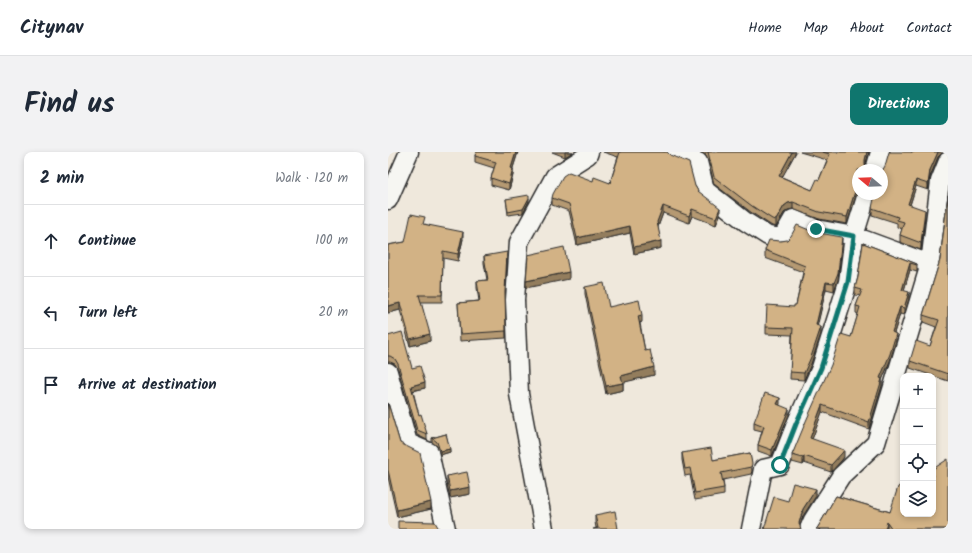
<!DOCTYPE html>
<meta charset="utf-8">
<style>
body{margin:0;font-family:Kalam,sans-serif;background:#f2f2f3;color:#1f2937}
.controls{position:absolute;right:12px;bottom:12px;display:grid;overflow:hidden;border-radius:8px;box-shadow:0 2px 6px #0003}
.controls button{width:36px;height:36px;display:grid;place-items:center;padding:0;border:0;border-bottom:1px solid #e0e1e3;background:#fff;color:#1f2937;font:20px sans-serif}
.compass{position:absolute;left:464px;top:12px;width:36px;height:36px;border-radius:50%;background:#fff;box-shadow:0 2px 6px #0003;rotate:289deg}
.stop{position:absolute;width:12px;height:12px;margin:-9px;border:3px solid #0f766e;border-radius:50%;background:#fff}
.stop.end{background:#0f766e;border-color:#fff;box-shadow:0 1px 4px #0008}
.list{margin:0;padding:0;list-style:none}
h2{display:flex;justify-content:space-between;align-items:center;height:52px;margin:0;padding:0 16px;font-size:17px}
h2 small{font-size:13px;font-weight:400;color:#747a83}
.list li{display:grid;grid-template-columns:26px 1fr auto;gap:12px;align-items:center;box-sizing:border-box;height:72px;padding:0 16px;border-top:1px solid #e0e1e3}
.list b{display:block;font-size:15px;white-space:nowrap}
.list em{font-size:13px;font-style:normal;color:#747a83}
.icon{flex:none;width:22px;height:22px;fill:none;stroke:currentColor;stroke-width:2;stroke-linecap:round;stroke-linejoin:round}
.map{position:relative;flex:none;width:560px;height:377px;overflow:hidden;border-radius:8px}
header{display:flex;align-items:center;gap:24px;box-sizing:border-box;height:56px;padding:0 20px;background:#fff;border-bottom:1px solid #e0e1e3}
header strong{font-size:19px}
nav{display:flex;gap:22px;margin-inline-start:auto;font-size:14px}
.intro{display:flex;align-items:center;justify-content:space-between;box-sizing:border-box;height:96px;padding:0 24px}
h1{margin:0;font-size:28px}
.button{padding:10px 18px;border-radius:8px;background:#0f766e;color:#fff;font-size:14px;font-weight:700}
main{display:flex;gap:24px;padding:0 24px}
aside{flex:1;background:#fff;border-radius:8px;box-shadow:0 2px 6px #0003}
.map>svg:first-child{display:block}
</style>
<header>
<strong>Citynav</strong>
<nav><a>Home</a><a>Map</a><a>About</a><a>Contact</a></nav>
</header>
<div class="intro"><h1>Find us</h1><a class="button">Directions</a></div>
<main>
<aside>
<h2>2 min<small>Walk · 120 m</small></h2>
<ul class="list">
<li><svg class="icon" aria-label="ahead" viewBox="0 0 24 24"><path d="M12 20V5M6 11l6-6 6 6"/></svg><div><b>Continue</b></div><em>100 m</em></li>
<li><svg class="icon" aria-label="left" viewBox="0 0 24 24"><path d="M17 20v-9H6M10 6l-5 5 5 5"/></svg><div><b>Turn left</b></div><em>20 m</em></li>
<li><svg class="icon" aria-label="arrive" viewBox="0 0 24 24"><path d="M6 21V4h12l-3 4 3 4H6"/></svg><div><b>Arrive at destination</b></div></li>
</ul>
</aside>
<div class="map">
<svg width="560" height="377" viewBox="0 0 560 377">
<rect width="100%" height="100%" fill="#efe8dc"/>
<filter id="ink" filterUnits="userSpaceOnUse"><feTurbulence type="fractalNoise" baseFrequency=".025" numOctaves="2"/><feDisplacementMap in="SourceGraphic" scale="8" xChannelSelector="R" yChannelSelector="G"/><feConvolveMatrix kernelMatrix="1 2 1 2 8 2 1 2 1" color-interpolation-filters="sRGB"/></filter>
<g filter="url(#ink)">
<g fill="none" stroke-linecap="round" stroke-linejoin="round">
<g stroke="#2b2b2b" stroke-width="21">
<path id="minor" d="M286,0l24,10 7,28 41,32 22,14 14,2 11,-19 23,10 38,7 76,28
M487,18l5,-18
M0,48l21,-48
M0,220l20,71 21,9 17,77
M156,377l-25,-135 -4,-94 4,-58 36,-66 33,-21 1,-3
M363,377l12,-60 17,-4 16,-41 25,-56 27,-86 6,-46 13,-42
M421,377l4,-9 28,-44 35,-33 54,-179 10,-83 8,-20"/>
</g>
<use href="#minor" stroke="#f6f6f2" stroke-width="18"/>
</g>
<path fill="#b59972" stroke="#2b2b2b" d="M88,0h42l-5,16v7l-4,15 -18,-5v-7l3,-10 -19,-6v-6z
M164,0h21l-8,5z
M215,0h64l28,34 3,5 22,24 -4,10 -24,-9 -3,7 -26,-10 -5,14 3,21 -27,6 -4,-21 -53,12 -8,-34 -17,-6v-7l41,-17 17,2 8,-26z
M311,0h97l-14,25 30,13 7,-10 8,-20 -27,-8h69l-4,14 -7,4v19l-11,35 -28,-5 -26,-10 -5,1 -4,3 -8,14 -4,-1 -20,-13 -38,-29 -6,-25 -2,-4z
M525,1h29l-4,4 -8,20 -2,13 -12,-4 -6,19 15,12 -4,33 -21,-8v-7l2,-6 -5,-2v-4l-25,-8v-7z
M560,43v186l-38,-13v-7l20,-15 6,-19 -13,-5v-7l17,-55z
M118,47l23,2 -6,12 -15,2z
M37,72l38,15 -5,22 -15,-3 -1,44h-21l9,39 -20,5 -10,-36 -12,3v-68l17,-3z
M393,89l61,4 -4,35 -4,11 -8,-2 -9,37 4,8 -10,30 -7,16 -14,-1 2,-44 -26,-1v-7l28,-20 2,-2 7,-33 -38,-14v-8z
M475,91l54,21v8l-7,-2 -6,20 5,9 -5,16 -4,-1 -6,19 2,8 -6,20 -8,19v6l-13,43 -47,-17 -10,27 32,18 -2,3 -11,12 -27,-9 -1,2 -11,-3v-7l59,-118 7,-23 -2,-1v-7l4,-10 -5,-1v-7l3,-11z
M96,104l23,3 -2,38 1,41 -46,3 -2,-38 21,-2 -2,-13v-7l10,-1 -3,-17z
M197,135l24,20 33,15 -2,1 5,28 9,24 -31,7v8l-17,4 -21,-100z
M0,184l24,32 13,20 -12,3 6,24 8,19v6l-10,-5 -19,-66 -3,-5 -5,-2h-2z
M0,251l12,40 31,66 -34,8 -9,-40z
M392,252l-1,1 10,10 -17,41 -14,-5v-6l4,-14 -8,-2v-7z
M58,282l4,18 -10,3 -3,-9 -5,-4v-4z
M294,301l31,7 37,-7 2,18 -1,3 -28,6 1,8v7l-29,5 -5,-25 -5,1 -3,-16z
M59,324l23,18 -20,4 -3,-14z
M448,344l112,33h-132l2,-2z
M207,363l23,14 -22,-1 -1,-6z"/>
<path fill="#937d5d" stroke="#2b2b2b" d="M128,0h2l-7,22v-6z
M177,0h8l-8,5z
M404,0h4l-17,31v-7z
M479,0h2l-4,15v-7z
M550,0h5l-5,5 -8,20 -2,13v-6l2,-14z
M125,17v6l-4,15v-6z
M528,28v6l-8,25v-7z
M470,30v7l-11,35v-7z
M141,46v3l-6,12v-4z
M405,50v7l-5,1 -4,3 -8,14v-7l8,-14 4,-3z
M275,54v7l-6,16v-7z
M332,56v7l-4,10v-7z
M304,57v7l-3,7v-7z
M537,58v7l-4,33v-7z
M242,74v7l-53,12v-7z
M75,80v7l-5,22v-7z
M454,85v8l-4,35 -4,11v-8z
M273,89v7l-27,6v-7z
M119,100v7l-2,40v-7z
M522,111v7l-8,27v-7z
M181,120v7l-43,9v-7z
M438,130v7l-10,43v-7z
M521,140v7l-5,16v-7z
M12,151v7l-12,3v-7z
M512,155v7l-8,25v-7z
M254,163v7l-4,1v-7z
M433,175v7l-10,30 -7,16v-7z
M42,182v7l-20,5v-7z
M508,182v7l-6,20 -8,19v6l-13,43v-7l11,-44z
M266,215v8l-33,8v-7z
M37,230v6l-14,3v-5z
M235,231v7l-17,4v-8z
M392,246v6l-3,7v-7z
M434,253v7l-12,33v-7z
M401,257v6l-17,41v-6z
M62,297v3l-10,3v-4z
M456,298v7l-2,3 -11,12v-7z
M416,304v7l-1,2v-7z
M82,335v7l-20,4v-7z
M428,337v7l-13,20 -4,13v-6l4,-14z
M43,350v7l-34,8v-7z
M499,370v7h-2z"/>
<path fill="#d2b285" stroke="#2b2b2b" d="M88,0h40l-5,16 2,1 -4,15 -18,-6 5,-16 -21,-6z
M232,0h47l3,3 19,8 6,23 3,5 22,17 -4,10 -24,-9 -3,7 -26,-10 -6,16 4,19 -27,6 -4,-21 -53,12 -8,-34 -17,-6 1,-4 10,-18 6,-4 24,9 1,-4 16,6z
M320,0h84l-13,24 33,14 5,-11 2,1 11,-26 -8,-2h45l-2,8v5l2,5h-9v12l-11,35 -28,-5 -26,-10 -5,1 -4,3 -8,14 -4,-1 -20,-13 -38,-29z
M501,0h22l2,1 1,-1h24l-8,18 -2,14 -12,-4 -8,24 17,6 -4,33 -21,-8 4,-13 -7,-2 1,-3 -26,-9 3,-14h7v-23l3,-5z
M141,43v3l-6,11 -15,3 -2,-13z
M560,43v179l-38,-13 6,-20 14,5 9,-26 -16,-5 17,-55z
M23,62l14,3 -2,7 40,8 -5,22 -15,-3 -1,44h-23l11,39 -20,5 -10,-36 -12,3v-61l17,-3z
M409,73l17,7 28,5 -4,36 -4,10 -8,-1 -10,43 5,2 -10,30 -7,16 -14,-1 3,-44 -27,-1 1,-22 27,2v-2h2l9,-39 -40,-16 4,-10 12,1 6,-1 4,-4z
M475,91l54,21v1l-7,-2 -8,27 7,2 -5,16 -4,-1 -8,25 4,2 -6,20 -10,24 2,1 -13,43 -47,-17 -12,33 34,12 -2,3 -11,12 -27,-9 -1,2 -11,-3 14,-34 25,-56 10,-31 10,3 9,-30 -4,-1 6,-16 -7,-2 3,-11z
M176,95l5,25 -43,9 2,-26z
M119,100l-2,40 1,39 -46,3 -2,-31 22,-2 -3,-20 11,-1 -4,-24z
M216,131l5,24 30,-7 3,15 -4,1 7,35 5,-1 4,17 -33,9 2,7 -17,3 -21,-99z
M14,180l10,36 8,-2 5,16 -14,4 8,29 2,-1 6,20 -10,-4 -19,-66 -3,-5 -5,-3h-2v-20z
M377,241l15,5 -3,6 12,5 -17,41 -14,-5 6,-19 -10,-4z
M0,251l12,40 20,10 11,49 -34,8 -9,-40z
M58,282l4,15 -10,2 -3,-9 -5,-4z
M323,296l2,12 37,-7 2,11 -1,3 -30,6 3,15 -29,5 -5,-25 -5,1 -3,-16z
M560,307v70h-56l-5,-7 -2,7h-69l2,-2 18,-31 54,16 8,-25 5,-4v31h30v-45z
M79,320l3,15 -20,4 -3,-15z
M405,331l23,6 -13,20 -4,14 2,6h-37l10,-32 14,4z
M227,359l3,18h-25l5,-1 -3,-13z
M10,369l37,1 4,7h-41z"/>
</g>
<g fill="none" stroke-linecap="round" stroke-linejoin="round" filter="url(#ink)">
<path stroke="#0f766e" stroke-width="5" d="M392,313l16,-41 25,-56 27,-86 6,-46 -38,-7"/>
</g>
</svg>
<div class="controls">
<button>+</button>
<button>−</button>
<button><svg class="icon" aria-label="locate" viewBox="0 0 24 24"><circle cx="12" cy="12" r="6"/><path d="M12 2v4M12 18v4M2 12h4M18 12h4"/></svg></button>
<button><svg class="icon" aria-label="layers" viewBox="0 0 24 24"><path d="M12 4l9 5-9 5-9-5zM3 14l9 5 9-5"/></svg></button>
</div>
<svg class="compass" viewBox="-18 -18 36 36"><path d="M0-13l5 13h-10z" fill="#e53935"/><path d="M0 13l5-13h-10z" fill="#747a83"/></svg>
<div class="stop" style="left:392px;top:313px"></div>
<div class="stop end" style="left:428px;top:77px"></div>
</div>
</main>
